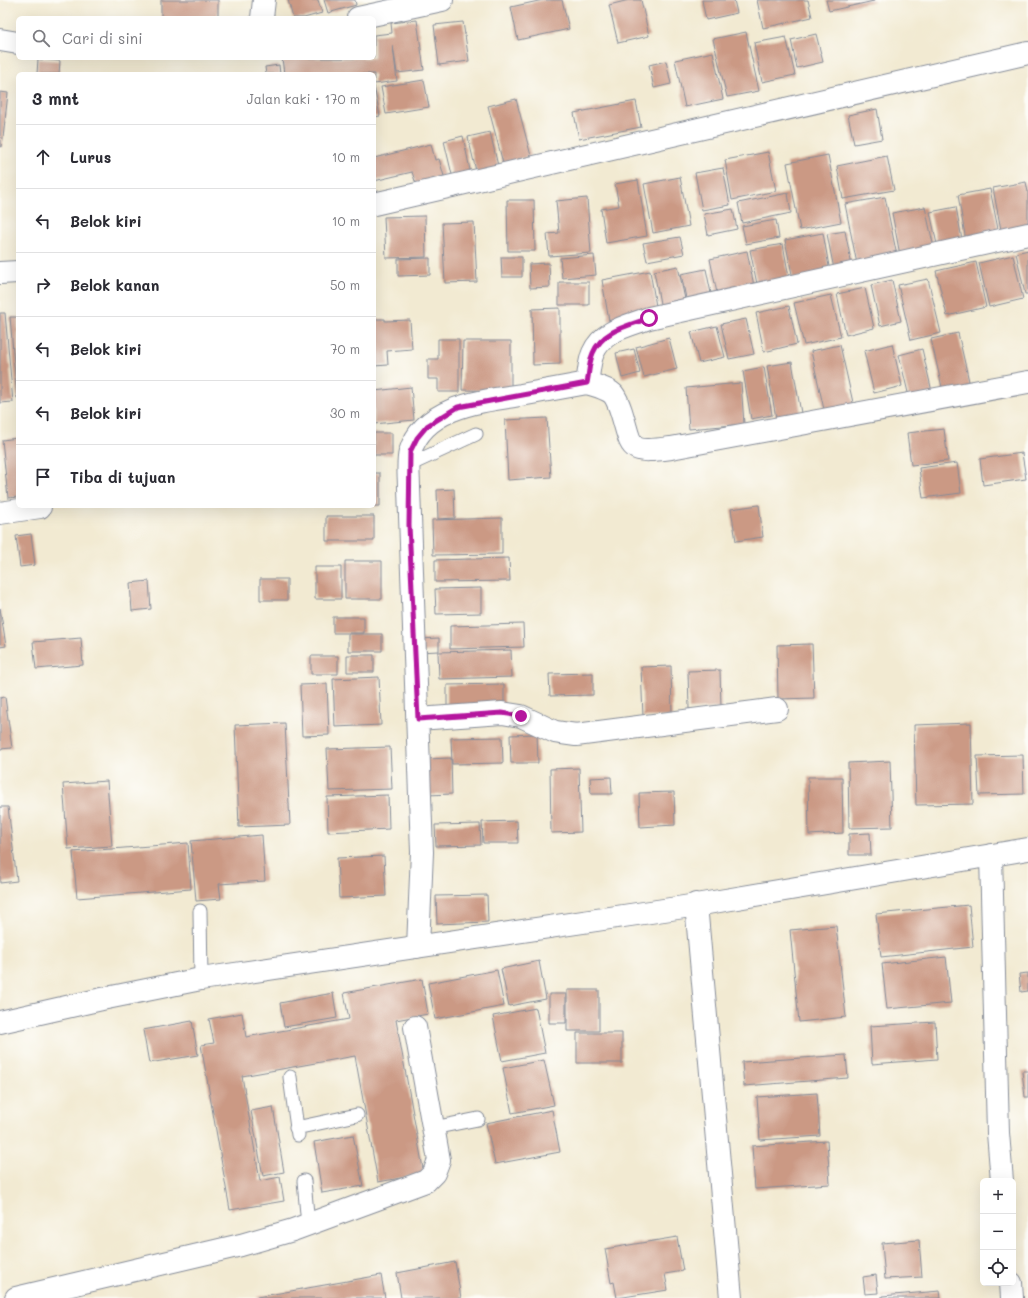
<!DOCTYPE html>
<html lang="id">
<meta charset="utf-8">
<style>
body{margin:0;font-family:Mali,sans-serif;background:#f7f7f7;color:#2b2b33}
.controls{position:absolute;right:12px;bottom:12px;display:grid;overflow:hidden;border-radius:6px;box-shadow:0 4px 16px #0002}
.controls button{width:36px;height:36px;display:grid;place-items:center;padding:0;border:0;border-bottom:1px solid #e1e1e2;background:#fff;color:#2b2b33;font:20px sans-serif}
.stop{position:absolute;width:12px;height:12px;margin:-9px;border:3px solid #b5179e;border-radius:50%;background:#fff}
.stop.end{background:#b5179e;border-color:#fff;box-shadow:0 1px 4px #0008}
.list{margin:0;padding:0;list-style:none}
h2{display:flex;justify-content:space-between;align-items:center;height:52px;margin:0;padding:0 16px;font-size:17px}
h2 small{font-size:13px;font-weight:400;color:#7c7c81}
.list li{display:grid;grid-template-columns:26px 1fr auto;gap:12px;align-items:center;box-sizing:border-box;height:64px;padding:0 16px;border-top:1px solid #e1e1e2}
.list b{display:block;font-size:15px;white-space:nowrap}
.list em{font-size:13px;font-style:normal;color:#7c7c81}
.icon{flex:none;width:22px;height:22px;fill:none;stroke:currentColor;stroke-width:2;stroke-linecap:round;stroke-linejoin:round}
.map{position:relative;flex:none;width:1028px;height:1298px;overflow:hidden}
.search{position:absolute;background:#fff;box-shadow:0 4px 16px #0002;left:16px;top:16px;width:360px;height:44px;display:flex;align-items:center;gap:10px;box-sizing:border-box;padding:0 14px;border-radius:6px;color:#7c7c81;font-size:15px}
.panel{position:absolute;background:#fff;box-shadow:0 4px 16px #0002;left:16px;top:72px;width:360px;height:436px;border-radius:6px}
.map>svg:first-child{display:block}
</style>
<div class="map">
<svg width="1028" height="1298" viewBox="0 0 1028 1298">
<rect width="100%" height="100%" fill="#fdfcf7"/>
<filter id="ink" filterUnits="userSpaceOnUse"><feTurbulence type="fractalNoise" baseFrequency=".025" numOctaves="2"/><feDisplacementMap in="SourceGraphic" scale="8" xChannelSelector="R" yChannelSelector="G"/><feConvolveMatrix kernelMatrix="1 2 1 2 8 2 1 2 1" color-interpolation-filters="sRGB"/></filter>
<filter id="wash" filterUnits="userSpaceOnUse"><feTurbulence type="fractalNoise" baseFrequency=".012" numOctaves="4" result="noise"/><feDisplacementMap in="SourceGraphic" scale="16" xChannelSelector="R" yChannelSelector="G"/><feGaussianBlur stdDeviation="0.9" result="paint"/><feColorMatrix in="noise" values="0 0 0 0 0 0 0 0 0 0 0 0 0 0 0 0 0 1.4 0 .05"/><feComposite in="paint" operator="in"/></filter>
<g filter="url(#wash)">
<rect width="100%" height="100%" fill="#f2ead2"/>
<g id="blocks">
<path fill="#cb9984" d="M161,0h57v18h-57z
M288,0h30l4,13 -18,5h-11z
M324,0h31l1,5 -28,8z
M543,0h19l7,29 -51,11 -7,-33z
M629,0h12l8,36 -31,7 -9,-38z
M702,0h32l3,13 -31,7z
M757,0h51l4,17 -49,11z
M826,0h48v1l-45,10z
M417,20l7,50 -27,3 -4,-27 4,35 -23,3v-10h-90l-2,-16h92v-23l18,-2 -1,-10z
M463,22l6,39 -30,4 -5,-40z
M746,32l13,59 -32,6 -14,-58z
M816,34l7,28 -26,6 -6,-28z
M786,37l9,38 -33,7 -8,-39z
M713,52l10,47 -38,8 -10,-47z
M38,59l22,2 -1,13h-22z
M666,61l5,23 -17,4 -5,-23z
M279,65l1,9h-14l-1,-7z
M424,80l5,27 -43,7 -5,-27z
M374,86l6,30 -6,1z
M0,92l8,1 -6,54 -2,-1z
M516,99l15,57 -28,7 -15,-57z
M636,101l5,26 -62,12 -5,-26z
M877,109l5,30 -28,5 -6,-29z
M490,132l9,38 -22,5 -9,-38z
M463,136l8,39 -18,4 -9,-38z
M431,144l4,16 4,-1 5,17 -28,8 -4,-12 -38,9v-23z
M768,152l8,39 -44,9 -7,-40z
M828,155l13,67 -41,8 -13,-67z
M887,156l7,34 -51,9 -6,-33z
M723,168l7,37 -28,5 -7,-37z
M680,177l9,49 -36,7 -9,-49z
M638,180l9,56 -41,7 -5,-34 18,-3 -4,-22z
M1026,182l2,10v38l-26,5 -9,-47z
M990,189l9,45 -33,7 -8,-46z
M788,193l3,20 -49,10 -4,-20z
M885,197l13,64 -40,8 -13,-65z
M587,198l4,55 -42,3 -2,-22 12,-1 -3,-32z
M507,200h27l1,51h-27z
M925,207l9,41 -34,7 -8,-42z
M956,207l7,38 -25,4 -8,-37z
M733,209l4,20 -29,6 -4,-21z
M425,216l1,41 -40,1 -2,-41z
M776,220l3,18 -33,6 -4,-18z
M474,222l3,60 -32,1 -3,-60z
M845,231l7,35 -18,3 -7,-35z
M823,233l7,39 -37,7 -8,-39z
M680,237l4,17 -37,7 -4,-18z
M783,244l7,39 -32,6 -8,-39z
M1028,250v44h-3l-9,-41z
M747,251l8,40 -37,7 -8,-39z
M594,255l2,20 -34,3 -2,-20z
M1013,255l10,44 -34,8 -10,-44z
M501,257h21v20h-20z
M430,258v17l-32,1v-17z
M976,262l10,45 -39,9 -11,-45z
M549,263l1,24 -20,1 -1,-24z
M678,266l8,38 -25,5 -7,-38z
M706,269l6,29 -25,5 -6,-29z
M650,271l7,41 -48,9 -7,-41z
M928,279l13,54 -30,7 -13,-55z
M892,280l9,41 -21,5 -9,-41z
M559,282h30v23h-30z
M865,288l9,40 -28,7 -9,-41z
M831,295l10,42 -37,8 -10,-42z
M789,306l8,38 -33,8 -8,-39z
M560,308v56l-27,1 -1,-56z
M0,313h5l8,89 -13,1z
M10,317h8v81h-1z
M374,319h11v2l25,-1 2,29 -25,2 1,14 -14,1z
M746,319l8,35 -25,5 -8,-35z
M717,326l8,31 -26,6 -8,-31z
M958,333l13,57 -27,6 -13,-57z
M669,338l8,31 -33,8 -8,-30z
M438,339h21v53h-21v-13h-10v-20h10z
M463,341h48v50l-49,-1z
M892,344l10,42 -28,7 -10,-42z
M840,345l14,62 -29,7 -14,-63z
M634,349l6,24 -18,5 -6,-25z
M922,349l11,47 -23,5 -11,-46z
M792,362l9,51 -25,5 -9,-52z
M764,367l8,48 -21,4 -8,-48z
M741,383l3,41 -55,5 -3,-41z
M411,387l3,33 -40,4v-33z
M547,418l4,59 -43,3 -3,-60z
M944,429l4,32 -37,4 -4,-32z
M374,433h18v22h-18z
M18,438v59l-10,1 -6,-58z
M1022,453l4,26 -43,6 -3,-26z
M957,463l4,30 -38,5 -4,-30z
M374,473h6v33h-6z
M454,489l1,29 -17,1 -1,-29z
M759,505l4,32 -27,4 -5,-32z
M326,516h48v25h-48z
M502,518v36l-69,1 -1,-35z
M31,534l4,31 -15,2 -4,-31z
M509,558l1,23 -75,1v-22z
M345,561h37v38h-37z
M315,567h26v32h-26z
M260,579h27v21h-27z
M149,581l2,28 -19,2 -2,-28z
M481,588v25l-45,1 -1,-25z
M0,608l6,38 -6,1z
M333,617h31v16h-31z
M523,624l1,23 -74,2v-23z
M348,634h34v17h-34z
M81,638l2,27 -47,4 -3,-27z
M439,638v13l-20,1v-13z
M812,644l2,54 -36,1 -1,-54z
M511,650l1,27 -73,2 -1,-27z
M347,655h27v17h-27z
M311,656h27v18h-27z
M671,666l1,51h-29l-2,-50z
M720,670l1,38 -32,1 -1,-38z
M593,673v22l-43,1 -1,-22z
M379,677l2,48 -46,2 -2,-48z
M327,684l2,51 -27,1 -2,-51z
M504,684v21l-57,2v-22z
M5,697l7,51 -12,1v-51z
M285,723l5,102 -51,2 -4,-102z
M971,723l2,81 -57,1 -2,-80z
M537,734l1,29h-27l-1,-28z
M502,737l1,26 -51,1 -1,-26z
M390,747l2,42 -63,2 -2,-42z
M1023,755l1,39 -45,1 -2,-39z
M451,758l1,36 -25,1 -1,-36z
M890,761l2,66 -43,1 -1,-65z
M579,768l2,64 -30,1 -1,-64z
M611,777l1,17h-21l-1,-16z
M808,777h34l1,56 -34,2z
M107,781l5,65 -44,3 -5,-65z
M674,792l1,33 -35,2 -1,-34z
M388,795l1,34 -61,3 -1,-35z
M0,807h8l9,74 -17,2z
M517,821l1,22h-35l-1,-21z
M480,824l1,21 -45,1 -1,-21z
M870,833l1,22h-22v-21z
M262,835l3,46 -46,3 2,15 -25,2 -5,-60z
M188,843l3,46 -114,9 -4,-46z
M384,856l2,40 -47,2 -2,-40z
M487,895l1,27 -51,2 -1,-28z
M969,905l4,42 -92,10 -5,-43z
M836,926l10,91 -47,5 -9,-92z
M946,957l5,46 -64,6 -5,-45z
M539,961l7,38 -37,7 -8,-37z
M497,970l7,36 -69,13 -7,-36z
M1028,973v18l-7,1 -2,-18z
M422,979l6,35 -32,6 28,154 -46,8 -23,-126 -113,20 18,105 20,-4 4,24 -54,9 -29,-165 13,-2 -5,-24 33,-6 4,24 103,-18 -5,-26z
M567,990h32v41h-32z
M333,993l4,25 -53,9 -4,-24z
M549,994h17v29h-17z
M536,1008l9,45 -43,8 -9,-45z
M192,1021l6,34 -49,8 -6,-33z
M935,1022l2,37 -65,5 -2,-38z
M577,1033h45v30h-45z
M846,1055l2,23 -104,8 -2,-24z
M544,1060l10,45 -42,8 -9,-45z
M1022,1071h6v26h-3z
M817,1093l3,43 -60,4 -3,-43z
M273,1107l11,65 -21,4 -12,-65z
M552,1110l8,42 -65,12 -9,-41z
M353,1135l10,51 -41,7 -8,-51z
M827,1141l3,43 -75,5 -3,-43z
M677,1237l6,34 -18,3 3,16 -51,8 -3,-16 -3,1 -6,-34z
M919,1240l3,37 -37,2 -3,-36z
M455,1262l6,36h-60l-4,-25z
M381,1275l4,23h-128v-1z
M876,1275l2,18 -13,1 -2,-17z
M940,1291l1,7h-59v-2z"/>
</g>
</g>
<g filter="url(#ink)">
<use href="#blocks" fill-opacity="0" stroke="#868c98" stroke-width="1"/>
<g fill="none" stroke-linecap="round" stroke-linejoin="round">
<g stroke="#868c98" stroke-width="15">
<path id="service" d="M409,465l67,-31
M200,911l1,68
M290,1077l8,58
M296,1128l61,-13
M433,1128l45,-9
M304,1181l4,44"/>
</g>
<g stroke="#868c98" stroke-width="24">
<path id="minor" d="M262,18l2,-18
M358,18l84,-18
M0,40l18,3
M374,204l654,-151
M0,273l18,-1
M587,383c2,-9 2,-21 6,-30 10,-23 35,-27 56,-35l379,-84
M0,513l40,-6
M418,719l84,-6 19,3 34,16 21,3 201,-26
M991,855l7,278 4,48
M696,904l35,394
M418,947l4,-95 -13,-364c0,-11 -2,-25 1,-36 14,-46 72,-51 111,-57 22,-4 44,-8 66,-12 9,3 19,5 26,11 4,5 6,11 8,17 12,38 5,43 50,37l357,-66
M0,1022l102,-23 99,-20 483,-72 344,-58
M1011,1283l1,15
M16,1298l225,-53 52,-15 133,-49 8,-8 5,-13 -24,-133"/>
</g>
<use href="#service" stroke="#fff" stroke-width="13"/>
<use href="#minor" stroke="#fff" stroke-width="22"/>
</g>
</g>
<g fill="none" stroke-linecap="round" stroke-linejoin="round" filter="url(#ink)">
<path stroke="#b5179e" stroke-width="5" d="M521,716l-19,-3 -84,6 -9,-194 1,-73 7,-14 10,-12 31,-19 129,-24c2,-9 2,-21 6,-30 10,-23 35,-27 56,-35"/>
</g>
</svg>
<div class="controls">
<button>+</button>
<button>−</button>
<button><svg class="icon" aria-label="locate" viewBox="0 0 24 24"><circle cx="12" cy="12" r="6"/><path d="M12 2v4M12 18v4M2 12h4M18 12h4"/></svg></button>
</div>
<div class="stop" style="left:649px;top:318px"></div>
<div class="stop end" style="left:521px;top:716px"></div>
<div class="search"><svg class="icon" aria-label="search" viewBox="0 0 24 24"><circle cx="10" cy="10" r="6"/><path d="M15 15l6 6"/></svg>Cari di sini</div>
<section class="panel">
<h2>3 mnt<small>Jalan kaki · 170 m</small></h2>
<ul class="list">
<li><svg class="icon" aria-label="ahead" viewBox="0 0 24 24"><path d="M12 20V5M6 11l6-6 6 6"/></svg><div><b>Lurus</b></div><em>10 m</em></li>
<li><svg class="icon" aria-label="left" viewBox="0 0 24 24"><path d="M17 20v-9H6M10 6l-5 5 5 5"/></svg><div><b>Belok kiri</b></div><em>10 m</em></li>
<li><svg class="icon" aria-label="right" viewBox="0 0 24 24"><path d="M7 20v-9h11M14 6l5 5-5 5"/></svg><div><b>Belok kanan</b></div><em>50 m</em></li>
<li><svg class="icon" aria-label="left" viewBox="0 0 24 24"><path d="M17 20v-9H6M10 6l-5 5 5 5"/></svg><div><b>Belok kiri</b></div><em>70 m</em></li>
<li><svg class="icon" aria-label="left" viewBox="0 0 24 24"><path d="M17 20v-9H6M10 6l-5 5 5 5"/></svg><div><b>Belok kiri</b></div><em>30 m</em></li>
<li><svg class="icon" aria-label="arrive" viewBox="0 0 24 24"><path d="M6 21V4h12l-3 4 3 4H6"/></svg><div><b>Tiba di tujuan</b></div></li>
</ul>
</section>
</div>
